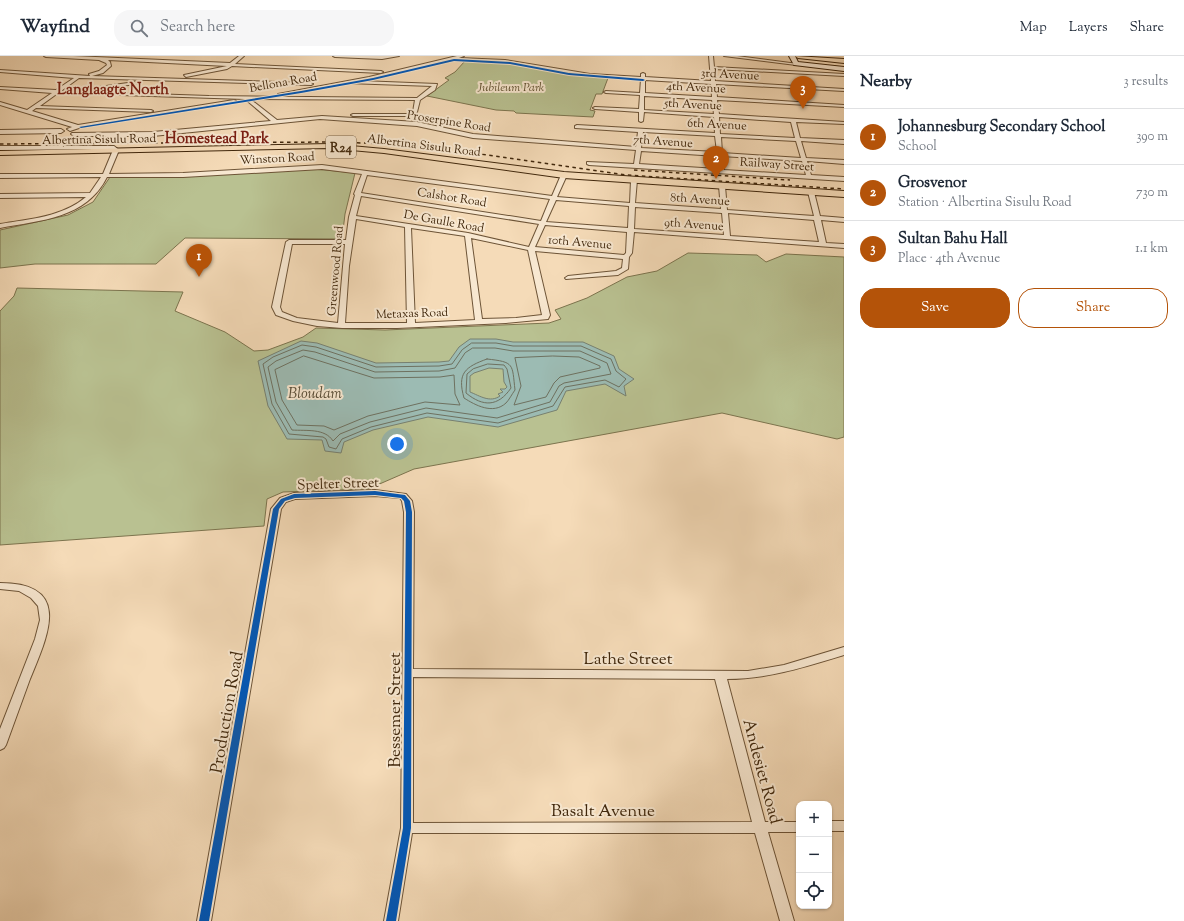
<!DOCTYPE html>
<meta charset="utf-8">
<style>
body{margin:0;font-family:"Sorts Mill Goudy",serif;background:#f6f6f7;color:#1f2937}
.controls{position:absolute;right:12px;bottom:12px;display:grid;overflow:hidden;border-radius:8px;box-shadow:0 1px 3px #0004}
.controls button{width:36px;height:36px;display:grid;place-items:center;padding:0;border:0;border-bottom:1px solid #e0e1e3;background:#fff;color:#1f2937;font:20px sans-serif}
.you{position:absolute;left:397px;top:388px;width:14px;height:14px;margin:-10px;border:3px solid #fff;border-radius:50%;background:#1a73e8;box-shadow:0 0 0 6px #1a73e833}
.badge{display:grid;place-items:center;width:26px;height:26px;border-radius:50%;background:#b45309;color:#fff;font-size:13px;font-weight:700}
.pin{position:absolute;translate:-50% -33px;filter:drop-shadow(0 1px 2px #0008)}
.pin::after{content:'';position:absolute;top:21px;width:14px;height:12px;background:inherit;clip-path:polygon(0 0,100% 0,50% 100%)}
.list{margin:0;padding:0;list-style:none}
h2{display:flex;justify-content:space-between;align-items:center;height:52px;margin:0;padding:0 16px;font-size:17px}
h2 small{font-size:13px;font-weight:400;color:#747a83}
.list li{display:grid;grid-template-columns:26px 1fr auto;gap:12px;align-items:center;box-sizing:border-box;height:56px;padding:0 16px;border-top:1px solid #e0e1e3}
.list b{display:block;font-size:15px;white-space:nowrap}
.list p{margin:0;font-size:13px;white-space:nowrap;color:#747a83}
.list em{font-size:13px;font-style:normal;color:#747a83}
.actions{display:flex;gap:8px;padding:12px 16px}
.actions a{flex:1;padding:9px 0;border:1px solid #b45309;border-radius:16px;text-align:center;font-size:14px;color:#b45309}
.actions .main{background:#b45309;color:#fff}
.icon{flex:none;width:22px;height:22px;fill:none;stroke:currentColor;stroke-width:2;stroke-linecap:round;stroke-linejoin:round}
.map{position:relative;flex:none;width:844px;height:865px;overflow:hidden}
header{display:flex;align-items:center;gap:24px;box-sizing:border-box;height:56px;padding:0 20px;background:#fff;border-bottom:1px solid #e0e1e3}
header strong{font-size:19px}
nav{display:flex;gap:22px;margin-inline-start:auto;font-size:14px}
.search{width:280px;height:36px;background:#f6f6f7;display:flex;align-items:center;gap:10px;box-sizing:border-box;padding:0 14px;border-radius:16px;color:#747a83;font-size:15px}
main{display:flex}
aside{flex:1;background:#fff}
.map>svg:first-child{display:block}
</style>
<header>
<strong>Wayfind</strong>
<div class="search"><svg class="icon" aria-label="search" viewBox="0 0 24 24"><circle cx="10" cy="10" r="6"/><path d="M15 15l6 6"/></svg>Search here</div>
<nav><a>Map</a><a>Layers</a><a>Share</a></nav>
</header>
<main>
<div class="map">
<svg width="844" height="865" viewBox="0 0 844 865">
<rect width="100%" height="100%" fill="#f5dbb8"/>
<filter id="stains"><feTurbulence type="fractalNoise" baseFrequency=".005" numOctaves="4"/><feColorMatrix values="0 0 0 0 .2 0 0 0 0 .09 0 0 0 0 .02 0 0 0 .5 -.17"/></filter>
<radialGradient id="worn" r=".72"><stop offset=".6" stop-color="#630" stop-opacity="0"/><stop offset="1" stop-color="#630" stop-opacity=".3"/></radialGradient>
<path fill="#b9c191" stroke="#7c744e" d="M465,5l48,2 56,11 39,4 -6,16h-6l-6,16 5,1 -2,6 -77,-4 -2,-2 -18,-1 -69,-14 22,-16 -4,-2 10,-6z
M316,113l39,4 -10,41 -3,25 -157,-1 -29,26h-121l-35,4v-38l68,-15 25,-13 17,-25h68z
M688,197l69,2 9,7 20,-8 58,3v180l-7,2 -115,-26 -308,56 -46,20 -85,3 -16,7 -3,27 -264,19v-234l14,-15 3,-8 166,4 -8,19 50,21 29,19 14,-1 35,-13 13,-9 69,2 164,-7 12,-4 -6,-9 32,-12 40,-21 30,-6z"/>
<path fill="#9cbbb3" stroke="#778070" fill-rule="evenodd" d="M470,283h26l17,3h70l31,14 5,13 15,10 -10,7 2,10 -21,-12 -39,7 -9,19 -59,17 -70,-10 -55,13 -29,12 -3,11 -16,-2 -3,-11 -35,-1 -19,-33 -10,-45 43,-20 16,2 59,20 63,-1 10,-1 10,-14zM489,312l14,1 1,13 3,5 -2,2h-5l3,3 -5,2 2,2c-10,7 -20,0 -30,-4v-16l4,-3z"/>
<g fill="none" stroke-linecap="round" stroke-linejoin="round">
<path stroke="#6e7160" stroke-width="1" d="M472,287h24l17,3h68l30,13 5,12 10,8 -7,8 -14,-7 -40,7 -12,19 -55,17 -71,-10 -56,14 -29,12 -6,10 -7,-2 -3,-8 -3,-2 -34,-3 -17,-30 -9,-40 10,-7 29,-12 14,2 60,20 63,-1 13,-2 10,-14z
M473,292h22l18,3h67l27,12 4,11 -47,9 -5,3 -9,16 -53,16 -71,-10 -56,14 -30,12 -7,7c-8,-13 -27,-10 -41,-11l-16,-28 -8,-35 8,-6 27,-11 12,2 60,20 64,-1 16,-3 10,-15z
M304,300l70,22 66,-1 14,-2 1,19 5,11 -35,-3 -57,14 -34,14 -10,-4 -27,-1 -15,-25 -7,-30z
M553,300l26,1 21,9v2l-40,9 -6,6 -8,14 -32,8 7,-19 -6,-28z
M487,303c28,3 25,5 28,31 -3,4 -6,10 -9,13 -13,12 -31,2 -42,-5 -7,-25 1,-31 23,-39z
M488,308l16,1 3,4 4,19c-13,19 -28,19 -45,5l1,-19 6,-5z"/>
<g stroke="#6d5437" stroke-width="2">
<path id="street" d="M44,0h29l157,7 9,-7h5l-9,8 146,7 2,1 -2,1 -149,-7 -5,3 -41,8 -2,-2 43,-9 -119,-6 2,2 1,4 -8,7 -11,3 219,7 2,1 -2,1 -232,-7 -18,13 148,5 208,2 15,-12 -85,-3 -67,12 -2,-1 91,-17 88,-21h7l-5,2 46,2 85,14 51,3v-3l2,-1 2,1v3l66,4 -2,-25h4l1,11 130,7v2l-130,-7 1,12 129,8v2l-128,-7 1,13 127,8v2l-127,-7 2,14 125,8v2l-48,-2 4,16 44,2v4l-43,-3 5,17 38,2v4l-37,-3 4,14 33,2v4l-255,-16 -2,-1v-2l47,2 2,-14 -163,-12 -56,-12 -97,-7 -167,17h-79l-3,-2 1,-1 81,-1 118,-11 -26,-22 -187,-6 -18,13 111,4 2,1 -2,1 -115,-4 -4,3 46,14 156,-25 2,1 -151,25 -15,5 -3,-2 5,-2 -72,-22v-3l27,8 25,-17 -52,-4v-2l56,3 18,-12 -74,-6v-2l90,6 -1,-2 10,-3 8,-6 -1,-2 -7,-3 -53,-3zM453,3l52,3 85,14 51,3 -1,14 -34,-2 -2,1 2,1 34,2 -1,14 -44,-2 -2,1 2,1 44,3v9l2,1 2,-1 1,-9 70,5 1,16 -138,-8 -2,1v2l63,4 -2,15 -163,-13 -56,-12 -95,-6 -45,4 -27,-21 165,1 -2,12 -2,2h-58l-2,1 2,1h59l5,-4 3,-12 15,-10 2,-6 -77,-3zM645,24l66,4 1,13 -67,-4zM644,40l68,4 2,14 -70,-4zM719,61l72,5 4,16 -75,-4zM643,76l72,4 2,16 -76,-4zM721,81l75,4 5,17 -79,-5zM641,95l76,5 1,13 -79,-5zM722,100l80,5 4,14 -82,-5z
M333,0h66l-17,3 -47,-2z
M724,0h13l61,8 -2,1z
M135,26l2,2 -43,5 -2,-1z
M0,74l61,-1 3,2 -3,2 -61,1z
M0,90h114l5,4 -10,24 74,-1 139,-8 230,31 9,-21 3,-2 3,2 -10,22 73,6 1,-23 3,-2 3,2 -2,23 86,6 -2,-23 3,-2 3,2 2,24 87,6 -6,-24 3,-2 3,2 6,24 24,2v4l-23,-2 5,23 18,1v4l-210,-16 -2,21 -3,4 -1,12 -10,6 -52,4 -1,-1 3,-2 48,-5 6,-3 1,-9 -88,-8 15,64 -2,4 -42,4 -109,5h-55l-25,-2 -24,-5 -17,-6 -4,-8 14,-65 3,-2h57l3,-23 6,-22 -1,-1 8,-20 -40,-5 -139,8h-76c-21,42 -66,43 -107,51v-4c30,-5 62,-7 86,-27l-86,1v-4l90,-1 11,-16 -101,1v-4h103l10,-24 -2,-1 -111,1zM367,119l183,24 -9,22 -180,-28zM361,140l178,28 -10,23 -61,-14 -112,-17zM556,144l73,6 -1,22 -82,-6zM635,151l87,6 2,22 -90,-6zM728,157l86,7 5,22 -89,-6zM356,163l49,8 2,96h-62l4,-57zM545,169l82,7 -1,21 -2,2 -89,-8zM411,172l54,8 10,84 -60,3zM471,182l57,12 14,65 -26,3 -34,1zM292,188h53l-7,79 -41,-5 -15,-6 -2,-5z
M375,434l31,4 6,7 2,11 -1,157 335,2 36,-6 60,-18v8c-39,12 -76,24 -117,24l38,143h34v10h-31l26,89h-14l-25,-88h-343l-14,88h-14l17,-93 3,-316 -2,-11 -2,-3 -25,-2 -80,3 -9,3 -5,7 -70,412h-14l74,-412 9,-11 14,-5zM413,621l302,2 37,143 -339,1z
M0,527c74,0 47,54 30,96 -8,22 -16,44 -24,66l-2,3 -4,2v-21l35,-90 5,-19 -2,-14 -7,-8 -12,-7 -19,-2z
M829,765h15v10h-15z"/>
</g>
<g stroke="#40270c" stroke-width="2">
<path id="secondary" d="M789,0h6l3,6 46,5v4l-50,-6z"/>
</g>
<g stroke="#40270c" stroke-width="2">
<path id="primary" d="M795,0l49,3v4l-46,-5z
M329,88l55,5 180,23 280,19v6l-280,-19 -180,-25 -55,-5 -329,7v-4z"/>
</g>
<use href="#street" fill="#f8e8d1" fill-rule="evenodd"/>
<use href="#secondary" fill="#f8e8d1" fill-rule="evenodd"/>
<use href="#primary" fill="#f5dbb8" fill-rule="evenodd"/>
<path stroke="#40270c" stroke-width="1.5" stroke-dasharray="3.5 3.5" stroke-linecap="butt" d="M0,88l331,-2 60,2 47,4 188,27 218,14
M634,114l156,10"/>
<g stroke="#6d5437" stroke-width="6" stroke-linecap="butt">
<path id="street-bridge" d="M61,89l6,-6"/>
</g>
<use href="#street-bridge" stroke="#f8e8d1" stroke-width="5"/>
<g stroke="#f8e8d1" stroke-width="2">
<path id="cycleway" d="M454,3l56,3 59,11 74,6 2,1 -2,1 -74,-6 -59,-11 -56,-3 -81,19 -72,13 -220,35 -2,-1 222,-36 72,-13z
M375,435l30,4 5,6 2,11 -1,316 -15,93h-10l17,-93 3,-316 -2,-11 -3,-3 -26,-3 -80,3 -10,3 -6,8 -70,412h-10l74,-412 8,-10 13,-5z"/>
</g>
<use href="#cycleway" fill="#0057b8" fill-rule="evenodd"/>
</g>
<g text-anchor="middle" stroke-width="4" stroke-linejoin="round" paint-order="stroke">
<g font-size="12" fill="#40270c" stroke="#f8e8d1">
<text transform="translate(730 18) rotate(3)" y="4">3rd Avenue</text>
<text transform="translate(283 26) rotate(-10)" y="4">Bellona Road</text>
<text transform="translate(696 31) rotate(3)" y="4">4th Avenue</text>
<text transform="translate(693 48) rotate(3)" y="4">5th Avenue</text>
<text transform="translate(449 65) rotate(9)" y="4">Proserpine Road</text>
<text transform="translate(717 68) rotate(3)" y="4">6th Avenue</text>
<text transform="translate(99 83) rotate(-1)" y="4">Albertina Sisulu Road</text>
<text transform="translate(663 85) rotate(4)" y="4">7th Avenue</text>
<text transform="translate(424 89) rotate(7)" y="4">Albertina Sisulu Road</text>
<text transform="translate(277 102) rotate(-3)" y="4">Winston Road</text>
<text transform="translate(777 108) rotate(4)" y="4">Railway Street</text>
<text transform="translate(452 141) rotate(9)" y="4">Calshot Road</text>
<text transform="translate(700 143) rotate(4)" y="4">8th Avenue</text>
<text transform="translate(444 165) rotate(10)" y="4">De Gaulle Road</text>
<text transform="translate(694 168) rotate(4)" y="4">9th Avenue</text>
<text transform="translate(580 186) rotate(5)" y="4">10th Avenue</text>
<text transform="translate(335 215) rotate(-85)" y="4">Greenwood Road</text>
<text transform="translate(412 257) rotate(-2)" y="4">Metaxas Road</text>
</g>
<g font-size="12" font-style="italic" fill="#5e4e2d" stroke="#f8e8d1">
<text x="511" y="35">Jubileum Park</text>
</g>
<rect fill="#f8e8d1" stroke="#776147" stroke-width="1" x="326" y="80" width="30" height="22" rx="3"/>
<g font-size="13" font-weight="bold" fill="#40270c">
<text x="341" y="96">R24</text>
</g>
<g font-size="14" fill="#40270c" stroke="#f8e8d1">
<text transform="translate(338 427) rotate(-2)" y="5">Spelter Street</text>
</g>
<g font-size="15" font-weight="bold" fill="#7a1f14" stroke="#f8e8d1">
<text x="113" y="38">Langlaagte North</text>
<text x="217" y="87">Homestead Park</text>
</g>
<g font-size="15" font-style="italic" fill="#574c36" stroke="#f8e8d1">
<text x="315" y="342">Bloudam</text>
</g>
<g font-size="17" fill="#40270c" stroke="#f8e8d1">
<text x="628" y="608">Lathe Street</text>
<text transform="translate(394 654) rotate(-90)" y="6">Bessemer Street</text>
<text transform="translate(226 656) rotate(-80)" y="6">Production Road</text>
<text transform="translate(763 715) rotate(75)" y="6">Andesiet Road</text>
<text x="603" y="760">Basalt Avenue</text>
</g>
</g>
<rect width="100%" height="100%" filter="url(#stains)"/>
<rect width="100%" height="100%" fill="url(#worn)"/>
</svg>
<div class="controls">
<button>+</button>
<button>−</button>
<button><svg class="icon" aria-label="locate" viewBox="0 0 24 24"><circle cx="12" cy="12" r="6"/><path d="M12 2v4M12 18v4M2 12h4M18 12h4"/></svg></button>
</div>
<div class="you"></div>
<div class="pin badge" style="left:199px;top:221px">1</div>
<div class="pin badge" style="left:716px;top:123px">2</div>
<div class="pin badge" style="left:803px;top:53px">3</div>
</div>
<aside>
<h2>Nearby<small>3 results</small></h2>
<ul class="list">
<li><span class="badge">1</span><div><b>Johannesburg Secondary School</b><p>School</p></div><em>390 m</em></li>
<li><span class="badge">2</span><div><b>Grosvenor</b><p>Station · Albertina Sisulu Road</p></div><em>730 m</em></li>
<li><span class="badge">3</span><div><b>Sultan Bahu Hall</b><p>Place · 4th Avenue</p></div><em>1.1 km</em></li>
</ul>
<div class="actions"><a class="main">Save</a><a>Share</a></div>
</aside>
</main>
